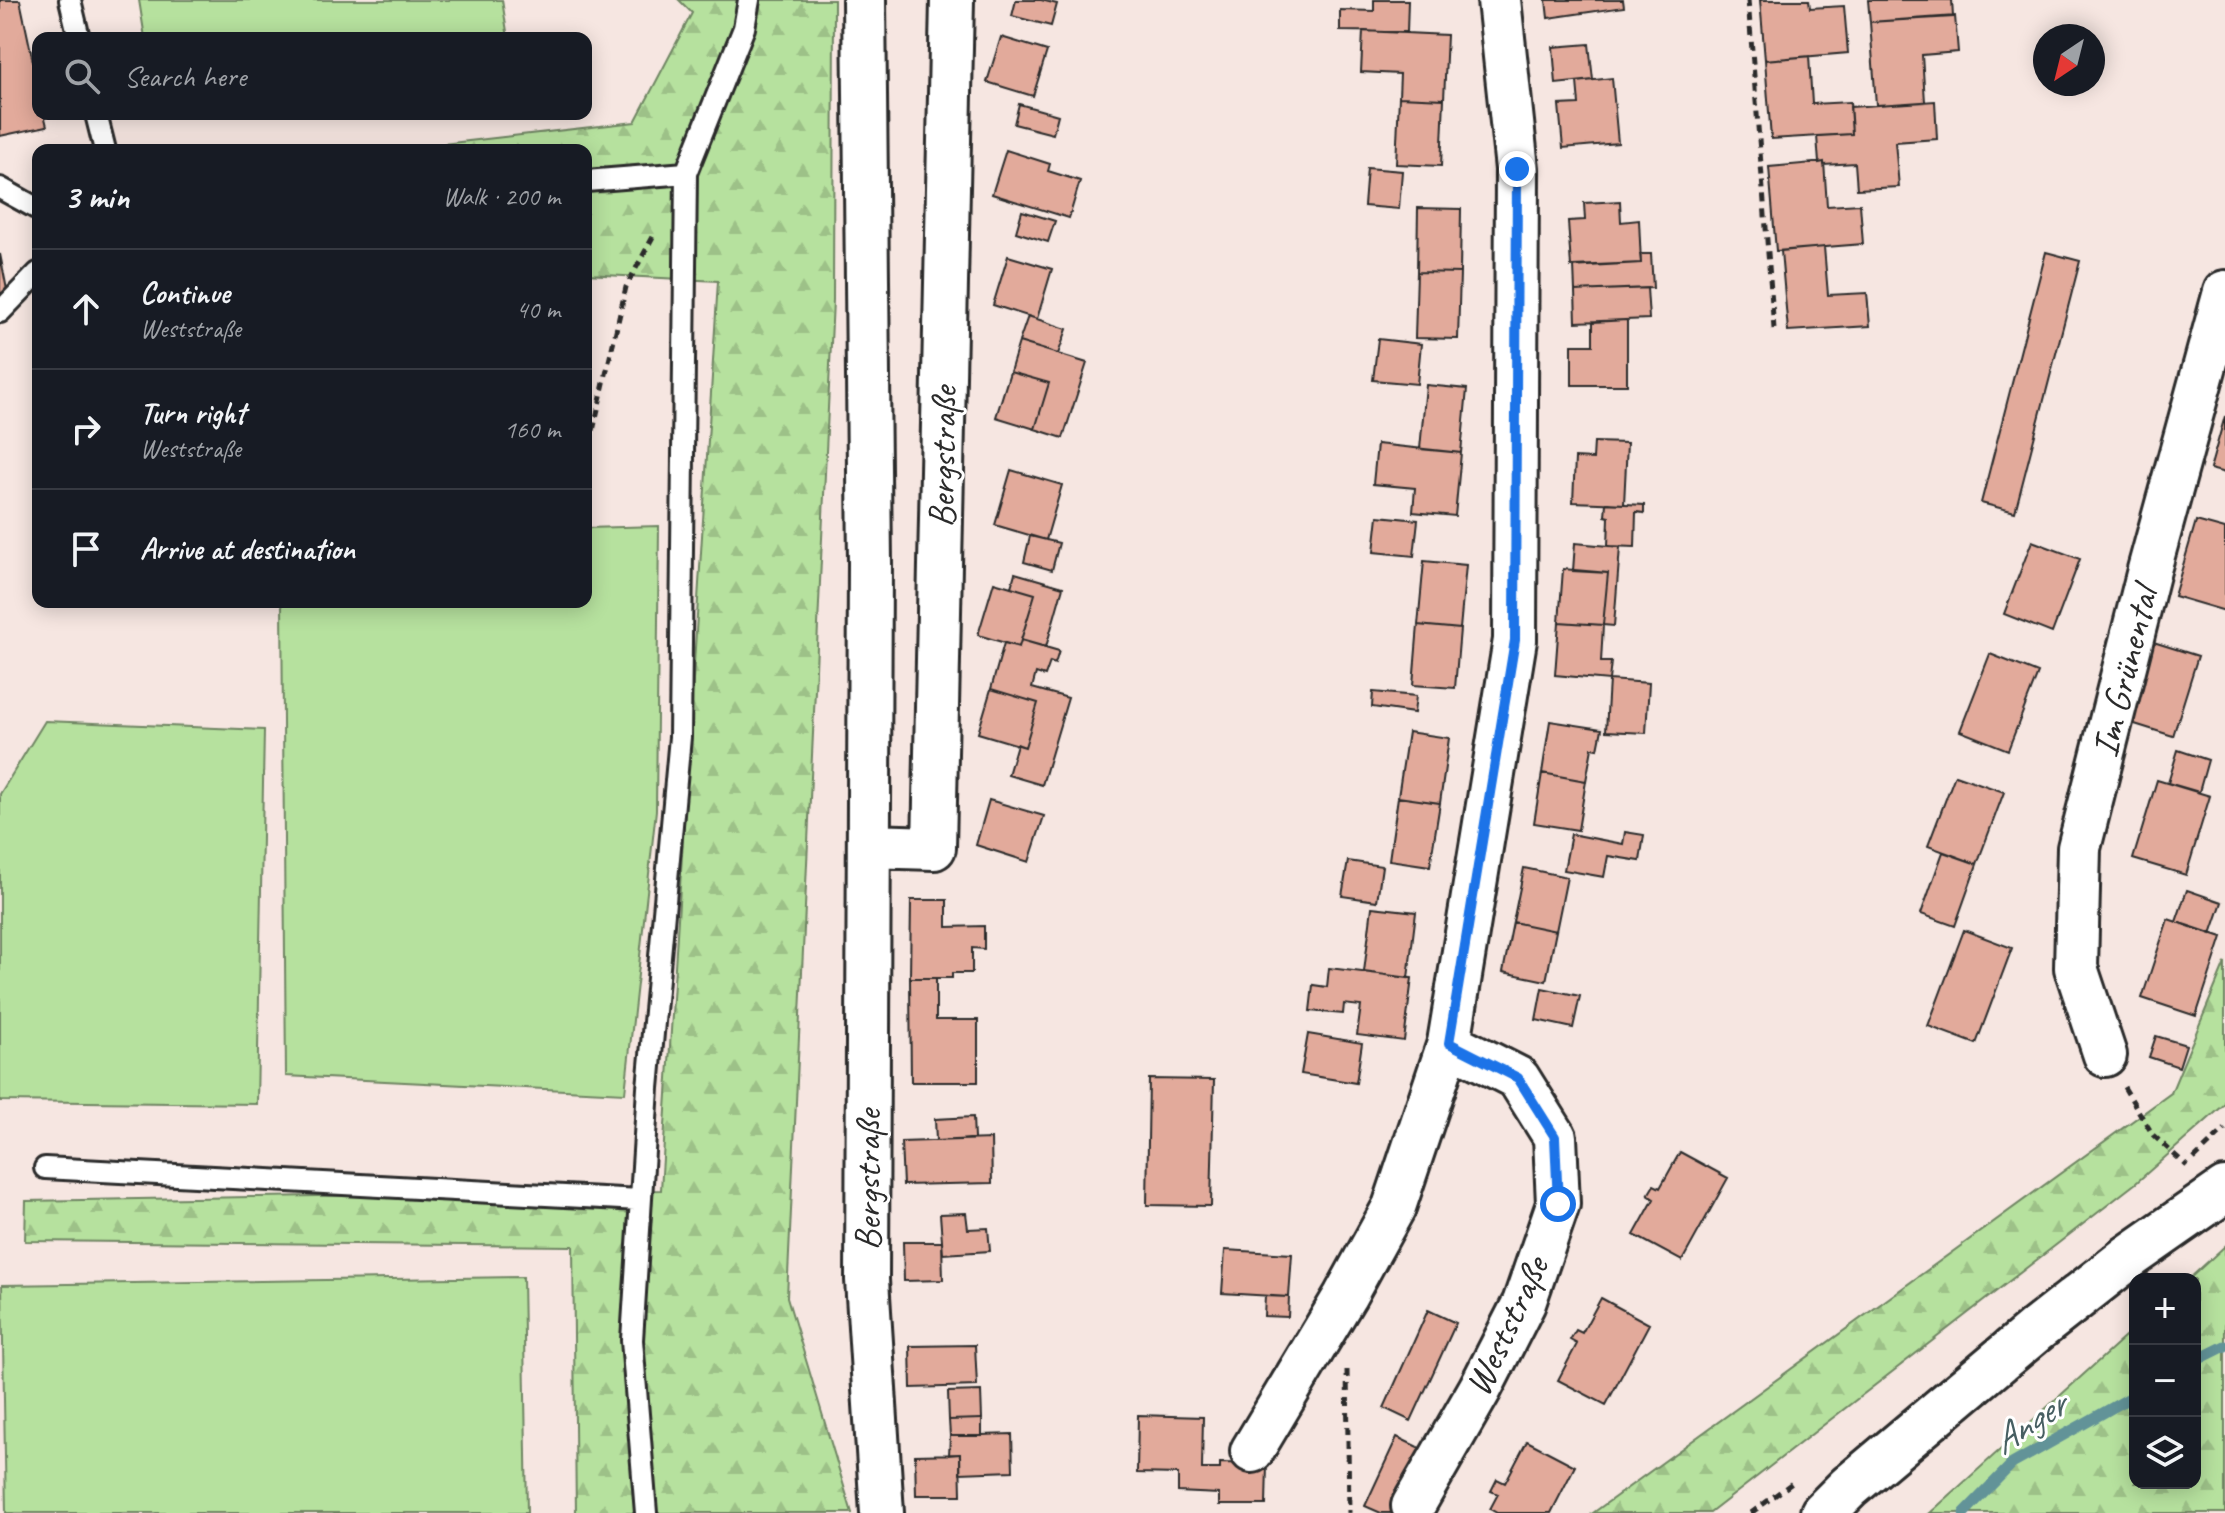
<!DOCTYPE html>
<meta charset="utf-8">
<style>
body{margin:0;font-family:Caveat,sans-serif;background:#242831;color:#f1f3f6}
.controls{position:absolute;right:24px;bottom:24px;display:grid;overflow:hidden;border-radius:16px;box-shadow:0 4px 20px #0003}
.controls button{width:72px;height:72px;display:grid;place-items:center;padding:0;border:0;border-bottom:2px solid #363941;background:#171b24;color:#f1f3f6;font:40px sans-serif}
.compass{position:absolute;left:2033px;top:24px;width:72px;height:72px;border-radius:50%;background:#171b24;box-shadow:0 4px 20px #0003;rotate:215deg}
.stop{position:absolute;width:24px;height:24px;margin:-18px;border:6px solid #1a73e8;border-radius:50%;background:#fff}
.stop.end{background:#1a73e8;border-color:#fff;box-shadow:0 2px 8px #0008}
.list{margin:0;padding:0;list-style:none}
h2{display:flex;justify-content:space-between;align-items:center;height:104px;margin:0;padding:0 32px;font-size:34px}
h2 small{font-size:26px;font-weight:400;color:#9ea1a6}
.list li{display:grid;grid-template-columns:52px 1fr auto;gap:24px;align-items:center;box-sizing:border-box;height:120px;padding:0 32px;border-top:2px solid #363941}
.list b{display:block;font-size:30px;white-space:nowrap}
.list p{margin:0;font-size:26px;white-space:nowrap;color:#9ea1a6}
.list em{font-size:26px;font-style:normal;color:#9ea1a6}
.icon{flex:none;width:44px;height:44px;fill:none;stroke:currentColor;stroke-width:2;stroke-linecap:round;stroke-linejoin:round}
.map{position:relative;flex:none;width:2225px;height:1513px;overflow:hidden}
.search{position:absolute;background:#171b24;box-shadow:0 4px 20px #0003;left:32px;top:32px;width:560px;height:88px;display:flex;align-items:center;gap:20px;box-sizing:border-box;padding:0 28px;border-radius:16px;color:#9ea1a6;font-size:30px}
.panel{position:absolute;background:#171b24;box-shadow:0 4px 20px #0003;left:32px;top:144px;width:560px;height:464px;border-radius:16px}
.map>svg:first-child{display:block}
</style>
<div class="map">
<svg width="2225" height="1513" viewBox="0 0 2225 1513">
<defs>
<pattern id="forest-firs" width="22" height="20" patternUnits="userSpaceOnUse" patternTransform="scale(2)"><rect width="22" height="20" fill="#b6e19e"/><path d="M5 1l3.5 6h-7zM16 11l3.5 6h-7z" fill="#9dc188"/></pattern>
</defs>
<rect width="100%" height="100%" fill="#f6e6e1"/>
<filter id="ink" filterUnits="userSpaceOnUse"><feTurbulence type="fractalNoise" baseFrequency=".0125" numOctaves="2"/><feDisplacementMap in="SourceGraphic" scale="16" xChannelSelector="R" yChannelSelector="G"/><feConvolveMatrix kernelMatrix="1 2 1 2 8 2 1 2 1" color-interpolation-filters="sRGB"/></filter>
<g filter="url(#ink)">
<path fill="url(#forest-firs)" stroke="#708664" stroke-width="2" d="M679,0h155l-1,300 -46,997 65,216h-276l-3,-267 -548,-5 1,-40 635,-11 57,-909 -132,-7v-124h-196l245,-28 57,-109z
M2225,963v141l-89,79 -426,330h-117l578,-420z
M2225,1246v267h-295l205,-185v155h60v-204h-6z"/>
<path fill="#b6e19e" stroke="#708664" stroke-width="2" d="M139,0h363l6,38h-363z
M659,526l-3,284 -31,283 -339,-17 -4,-474h304v-74z
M45,721l219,9 -7,374 -257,-3v-307z
M523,1277l4,236h-521l-4,-228z"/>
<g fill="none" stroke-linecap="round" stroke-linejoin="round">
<path stroke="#629398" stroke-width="11" d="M2195,1361l30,-15
M1964,1513l48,-49 123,-69"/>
</g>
<path fill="#e2aa9b" stroke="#2b2b2b" stroke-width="2" d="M0,0h20l18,85v29h6l3,12 -47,10z
M1016,0h25l16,4 -6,22 -39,-10z
M1374,0h34l-1,32 -67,-1v-21l34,1z
M1546,0h77l1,7 -76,11z
M1760,0h49l1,8 34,-2 4,47 -83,7z
M1868,0h84l1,17 -83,5z
M1955,16l3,36 -36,3 3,47 -49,3 -6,-83z
M1363,31l84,4 -3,64 -45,-2 1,-23 -39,-2z
M1001,37l46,14 -14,45 -46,-14z
M1589,44l4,36 -37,4 -3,-37z
M1809,56l3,48 38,-2 2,32 -81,5 -6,-79z
M1612,78l6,65 -55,5 -4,-43 20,-1 -2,-22z
M1399,97l45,2 -3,67 -45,-2z
M1935,101l2,38 -42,3 4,45 -42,2 -2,-26 -31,2v-3l-5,1 -2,-27 35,-2 -2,-27z
M1019,104l39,11 -5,19 -39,-10z
M1006,150l44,14 -2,7 32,10 -11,37 -77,-24z
M1824,162l3,44 33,-2 3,40 -87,7 -7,-84z
M1367,168l35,3 -3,38 -35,-3z
M1620,201l1,21 18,-2 2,43 -70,4 -3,-46 17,-1 -1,-17z
M1418,208l43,1 -1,64 -43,-1z
M1022,211l33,10 -7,21 -32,-10z
M1824,247l4,48 39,-2 3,33 -82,5 -7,-80z
M2046,252l34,9 -65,251 -34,-9z
M0,254l8,41 -8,1z
M1640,254h11l2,34 -78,3 -1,-25 67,-3z
M1008,256l44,13 -15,50 -44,-14z
M1417,272l43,1 -2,66 -43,-1z
M1647,288l2,31 -73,3 -1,-31z
M1028,316l39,13 -9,25 -39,-12z
M1627,320v65h-55v-40h21v-23z
M1378,339l43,5 -4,40 -44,-4z
M1019,342l68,21 -24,75 -28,-9 14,-46 -39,-11z
M1010,372l39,11 -14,46 -39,-12z
M1426,385l41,4 -6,64 -41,-4z
M2225,416v57l-15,-4z
M1594,442l33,1 -3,61 -51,-2 2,-44 18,1z
M1377,444l84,9 -6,63 -42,-4 2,-24 -42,-4z
M1011,470l51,15 -16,55 -51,-15z
M1606,503l38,2v8l-8,-1 -1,35 -27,-1 1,-29 -4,-1z
M1378,516l40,4 -4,36 -40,-4z
M2196,521l29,8v82l-51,-15z
M1030,536l29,7 -7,27 -28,-8z
M2032,541l48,18 -28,74 -48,-19z
M1575,543l45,4 -6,79 -11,-1 5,-52 -35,-2z
M1424,561l42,4 -6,64 -42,-4z
M1563,569l45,4 -5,52 -44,-3z
M1015,573l48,14 -17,60 -25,-7 14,-46 -24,-7z
M994,582l41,12 -16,53 -41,-12z
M1559,622l44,3 -2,37h10l-2,18 -54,-5z
M1418,625l42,4 -5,59 -42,-3z
M1021,640l38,11 -4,13 -5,-2 -5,14 -9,-3 -4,15 36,10 -26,87 -34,-10 9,-31 8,3 13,-44 -47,-14 13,-46 15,4z
M2147,640l51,16 -25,80 -51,-16z
M1990,654l48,19 -30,77 -48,-19z
M1609,680l40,3 -3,50 -40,-2z
M991,689l47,14 -13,44 -47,-14z
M1373,692l43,4 -2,17 -42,-6z
M1550,721l52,8 -4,20 -6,-1 -6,33 -44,-8z
M1408,732l41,6 -9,65 -42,-6z
M2178,750l30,10 -9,32 -31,-9z
M1542,773l44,8 -8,49 -44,-7z
M1955,775l49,17 -27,72 -49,-18z
M2157,780l53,16 -24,79 -53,-16z
M1398,797l42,6 -10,63 -41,-6z
M989,800l55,16 -15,46 -53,-17z
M1625,832l19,3 -4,26 -32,-5 -4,21 -40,-7 7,-36 52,10z
M1943,852l34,12 -22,62 -34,-12z
M1348,861l34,5 -5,35 -35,-5z
M1524,868l43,9 -11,54 -43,-9z
M2187,890l35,12 -11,32 -35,-12z
M911,900h36v27l37,-1v23l-12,-1v25h-20v5h-42z
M1372,907l44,5 -8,66 -44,-6z
M2168,919l54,18 -26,79 -54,-18z
M1513,922l43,9 -10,50 -43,-9z
M1964,930l48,18 -36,96 -48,-18z
M1329,968l83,10 -8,63 -47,-6 4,-29 -17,-2 -1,10 -33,-3 3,-26 14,2z
M910,978h26v42h42v62h-67z
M1542,988l38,8 -7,32 -37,-8z
M1308,1034l54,9 -6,40 -55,-9z
M2156,1036l30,9 -7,22 -30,-10z
M1149,1079l65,1 -3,126 -64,-1z
M973,1117l1,22 -38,2 -1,-22z
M991,1139l1,44 -89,2 -2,-43z
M1680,1152l48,26 -46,83 -48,-26 20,-36 -6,-4 6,-10 6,3z
M966,1213l2,16 20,-1 2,23 -47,3 -3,-40z
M903,1242h39l1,38 -39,1z
M1225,1250l67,4 -3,43 -67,-4z
M1265,1296l24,1 -1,20 -24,-1z
M1601,1298l48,26 -43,81 -48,-25 19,-36 -7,-4 6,-10 6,3z
M1428,1310l28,13 -45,98 -27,-13z
M975,1345l2,41 -66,2 -1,-42z
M981,1391l1,28 -33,1 -1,-28z
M1138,1415l65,2 -1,52h18v-6l47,1 -1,41h-47v-11l-41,-2v-18l-41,-1z
M982,1419v17h-32l-1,-16z
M1012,1434l1,37 -53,2v-19l-11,1 1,-19z
M1397,1437l27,13 -29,63h-14l-16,-7z
M1527,1441l48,25 -24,47h-54l-7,-4 8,-15 -7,-3 6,-12 8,4z
M960,1454l1,41h-45l-1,-40z"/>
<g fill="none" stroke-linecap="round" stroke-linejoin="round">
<g stroke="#2b2b2b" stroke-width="26">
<path id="lane" d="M70,0l9,38
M96,114l9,36
M586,181l100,-8
M0,188l38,21
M0,312l38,-39
M45,1168l595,32
M646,1513l-14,-173 16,-252 32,-351 6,-564 58,-145 5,-28"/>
</g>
<g stroke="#2b2b2b" stroke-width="48">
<path id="street" d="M864,0l6,563 -3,717 15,233
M869,846l65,2 18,-848
M2105,1055l-29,-87 3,-120 70,-278 76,-278
M1252,1451l93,-155 49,-89 55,-164 66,-403 2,-471 -18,-169
M1413,1506l67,-117 44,-86 34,-99 -3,-67 -37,-59 -69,-35"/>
</g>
<g stroke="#2b2b2b" stroke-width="50">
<path id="secondary" d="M1823,1513l26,-26 187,-157 93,-73 96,-67"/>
</g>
<path stroke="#2b2b2b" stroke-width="5" stroke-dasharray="8 6" stroke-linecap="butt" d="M1748,0l26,329
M590,444l36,-157 29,-54
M2124,1087l29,48 34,31
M2194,1159l31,-30
M1347,1370l2,143
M1751,1513l44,-32"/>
<use href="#lane" stroke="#fff" stroke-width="20"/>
<use href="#street" stroke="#fff" stroke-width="42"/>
<use href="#secondary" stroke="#fff" stroke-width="44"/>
</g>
</g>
<g fill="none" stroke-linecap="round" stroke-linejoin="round" filter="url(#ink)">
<path stroke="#1a73e8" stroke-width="10" d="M1517,169l-2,471 -66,403 69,35 37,59 3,67"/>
</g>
<g text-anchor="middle" stroke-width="6" stroke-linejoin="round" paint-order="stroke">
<g font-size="38" fill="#2b2b2b" stroke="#fff">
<text transform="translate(942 457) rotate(-89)" y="13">Bergstraße</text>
<text transform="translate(2124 672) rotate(-76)" y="13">Im Grünental</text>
<text transform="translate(867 1180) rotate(-90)" y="13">Bergstraße</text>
<text transform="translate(1506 1326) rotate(-65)" y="13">Weststraße</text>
</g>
<g font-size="40" font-style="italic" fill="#475f62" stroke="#fff">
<text transform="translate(2028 1422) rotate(-33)" y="14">Anger</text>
</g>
</g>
</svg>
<div class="controls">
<button>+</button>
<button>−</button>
<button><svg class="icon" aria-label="layers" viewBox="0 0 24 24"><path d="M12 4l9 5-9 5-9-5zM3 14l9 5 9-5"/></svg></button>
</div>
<svg class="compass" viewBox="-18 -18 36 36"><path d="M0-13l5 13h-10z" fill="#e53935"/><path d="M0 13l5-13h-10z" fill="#9ea1a6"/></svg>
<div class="stop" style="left:1558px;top:1204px"></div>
<div class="stop end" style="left:1517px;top:169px"></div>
<div class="search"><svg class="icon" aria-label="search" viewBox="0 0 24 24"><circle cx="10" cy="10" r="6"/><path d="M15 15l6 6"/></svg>Search here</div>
<section class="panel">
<h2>3 min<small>Walk · 200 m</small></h2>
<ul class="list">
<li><svg class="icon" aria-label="ahead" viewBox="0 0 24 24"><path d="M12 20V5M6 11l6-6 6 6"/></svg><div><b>Continue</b><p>Weststraße</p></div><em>40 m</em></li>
<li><svg class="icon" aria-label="right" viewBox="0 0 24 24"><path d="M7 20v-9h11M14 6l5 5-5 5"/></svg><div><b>Turn right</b><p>Weststraße</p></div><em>160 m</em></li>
<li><svg class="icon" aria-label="arrive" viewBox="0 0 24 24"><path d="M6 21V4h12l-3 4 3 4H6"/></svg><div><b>Arrive at destination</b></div></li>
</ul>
</section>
</div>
